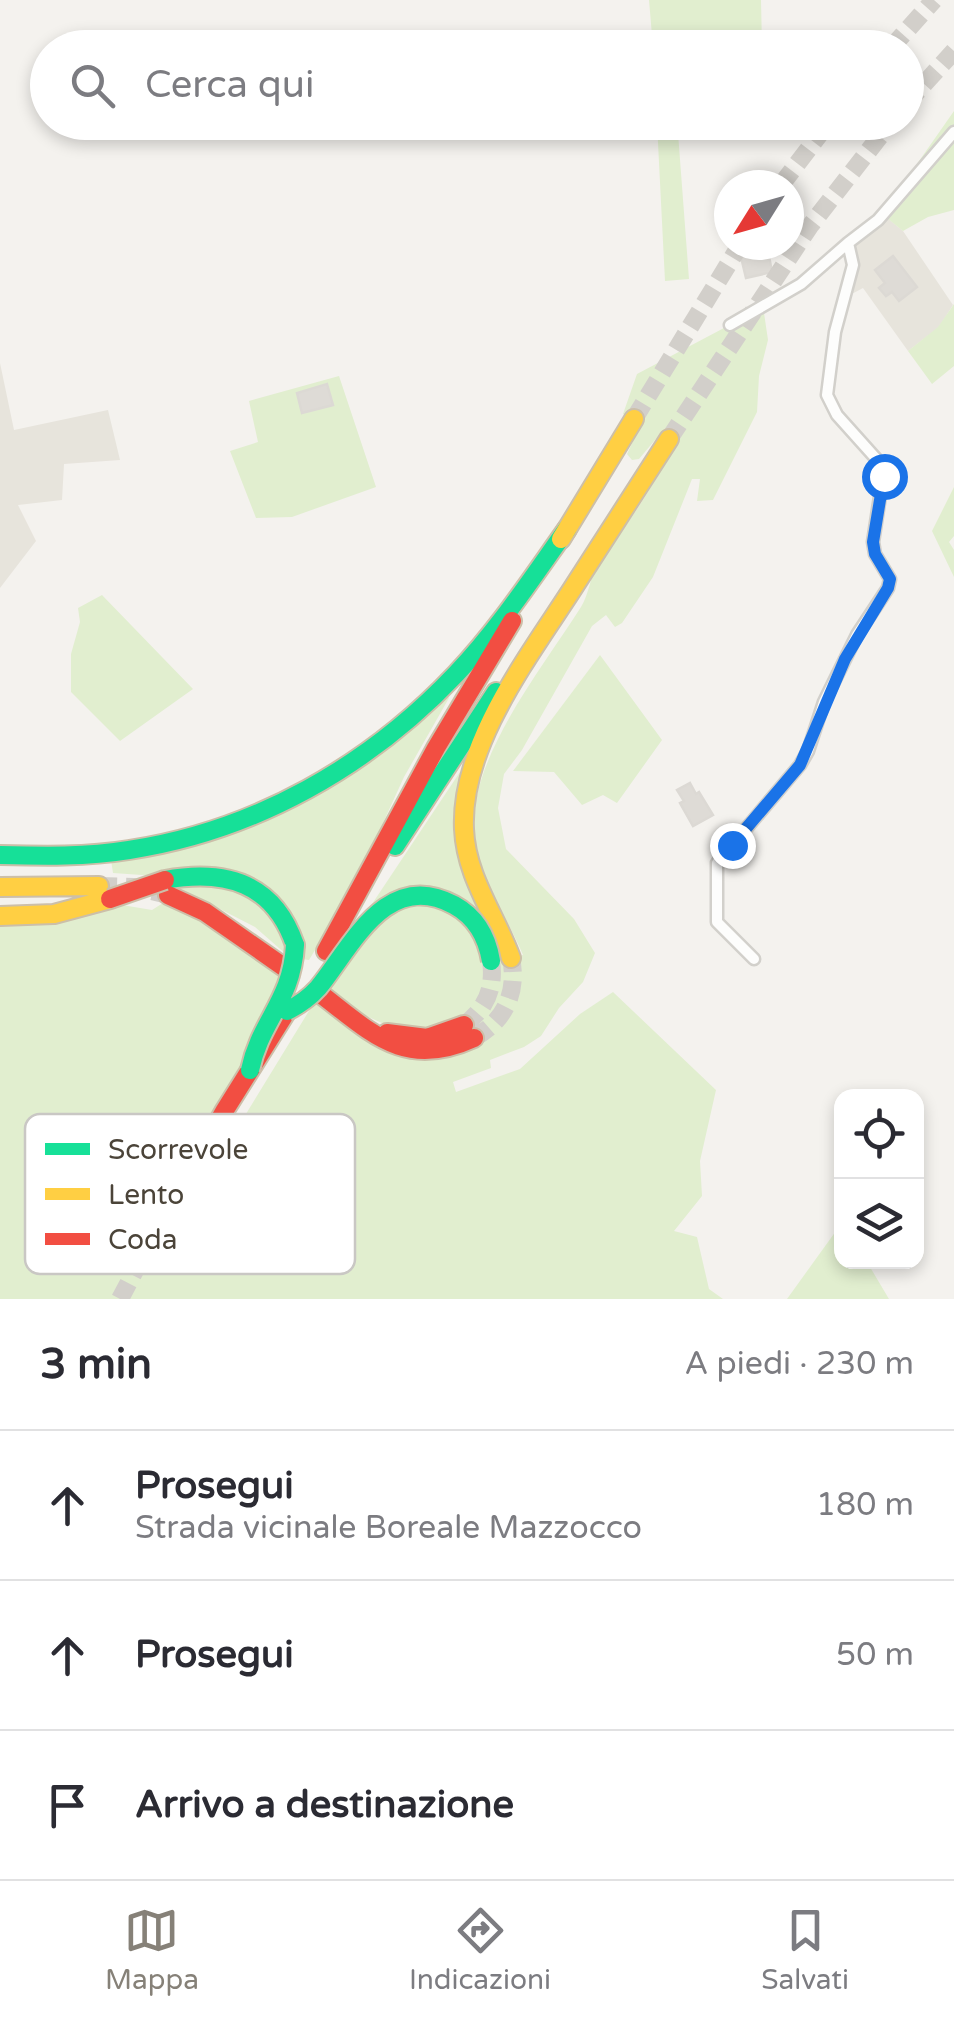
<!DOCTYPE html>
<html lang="it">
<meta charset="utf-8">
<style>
body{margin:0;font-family:"Varela Round",sans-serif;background:#f7f7f7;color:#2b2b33}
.controls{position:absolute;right:30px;bottom:30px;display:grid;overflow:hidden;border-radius:20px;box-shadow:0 5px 15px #0003}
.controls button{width:90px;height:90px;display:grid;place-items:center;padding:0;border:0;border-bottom:2px solid #e1e1e2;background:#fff;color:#2b2b33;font:50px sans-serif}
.compass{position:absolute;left:714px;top:170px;width:90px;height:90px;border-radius:50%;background:#fff;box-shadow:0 5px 15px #0003;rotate:233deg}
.stop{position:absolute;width:30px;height:30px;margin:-22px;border:8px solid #1a73e8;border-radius:50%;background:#fff}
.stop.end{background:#1a73e8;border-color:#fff;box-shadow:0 2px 10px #0008}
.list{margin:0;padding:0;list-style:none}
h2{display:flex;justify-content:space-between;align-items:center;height:130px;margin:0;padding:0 40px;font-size:42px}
h2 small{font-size:32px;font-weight:400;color:#7c7c81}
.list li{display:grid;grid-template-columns:65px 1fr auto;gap:30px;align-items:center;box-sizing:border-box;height:150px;padding:0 40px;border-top:2px solid #e1e1e2}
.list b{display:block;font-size:38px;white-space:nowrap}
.list p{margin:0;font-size:32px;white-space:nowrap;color:#7c7c81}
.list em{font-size:32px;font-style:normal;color:#7c7c81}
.icon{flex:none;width:55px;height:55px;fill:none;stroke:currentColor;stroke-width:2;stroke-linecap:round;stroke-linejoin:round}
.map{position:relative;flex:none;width:954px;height:1299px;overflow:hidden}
.search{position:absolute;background:#fff;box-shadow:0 5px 15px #0003;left:30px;right:30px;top:30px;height:110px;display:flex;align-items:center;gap:25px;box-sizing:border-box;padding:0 35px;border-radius:55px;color:#7c7c81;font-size:38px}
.sheet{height:580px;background:#fff}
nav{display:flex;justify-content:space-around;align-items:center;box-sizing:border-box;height:140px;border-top:2px solid #e1e1e2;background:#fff;font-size:28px;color:#7c7c81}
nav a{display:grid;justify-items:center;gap:5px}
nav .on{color:#868178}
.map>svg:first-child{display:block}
</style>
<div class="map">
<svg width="954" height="1299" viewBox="0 0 954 1299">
<rect width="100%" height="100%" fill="#f4f2ee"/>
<path fill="#e7e4dc" d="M885,216l18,15 50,74 -14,22 -31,24 -45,-63 -15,8 8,-28 -1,-24z
M0,363l14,67 94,-20 12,50 -56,4 -2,36 -44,5 18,36 -36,47z"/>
<path fill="#e1eecf" d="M649,0h112l1,47h-109z
M954,111v99l-26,7 -25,14 -21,-17z
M657,123h86l-65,10 11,146 -24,2z
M954,304v62l-22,18 -24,-33 30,-24z
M758,310l6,3 4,27 -9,36 -2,36 -44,88 -16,1 3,-22h-8l-39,98 -31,46 -7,4 -9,-12 -14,11 -70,124 -18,24 -6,34 8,41 68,70 21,34 -12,29 -24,26 -18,28 -17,11 -34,13 1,8 -38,14 3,10 64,-23 60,-55 33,-22 103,98 -16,71 2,35 -28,35 23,6 12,52 14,10h-723v-379l116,-16 36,6 11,-7 37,16 86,61 -7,20 -123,207 -31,-15 -18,37 53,25 11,-11 9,-21 135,-221c49,35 102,84 162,42l-95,-20 -18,-8 -41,-31c17,-20 38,-52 58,-67 10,-7 26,-10 38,-11 38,-2 54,23 64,56l40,-7c-17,-41 -44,-73 -49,-118 -8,-76 68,-168 107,-230 8,-13 9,-29 16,-43 10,-17 25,-32 36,-49 16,-23 29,-47 42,-72l-15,-9 -21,25 -7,1 -5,-6 14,-30 -18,-10 14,-40z
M339,376l37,111 -84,30 -36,1 -26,-67 28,-9 -9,-41z
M954,487v49l-5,6 5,8v27l-22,-46z
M102,595l91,94 -73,52 -49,-49v-38l9,-32 -2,-14z
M600,655l62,85 -45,63 -14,-8 -21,10 -28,-33 -41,-1z
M447,694l2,4 -45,79 -48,105 -47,78 -7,-1 -20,-59 -29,-21 -26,-9 -71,6 -43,-3 -2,-13 103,-22z
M460,772c-1,15 -6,31 -6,47 -1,47 23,86 44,126l-4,1 -32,-45 -90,3z
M210,883c46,7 70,26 78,73l-33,-29 -76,-39z
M841,1224l1,38h25l22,37h-102z"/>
<path fill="#dedbd6" stroke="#dcd9d4" stroke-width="2.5" d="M768,251l4,21 -26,6 -5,-21z
M893,256l24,31 -18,14 -7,-9 -6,4 -7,-8 6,-5 -10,-13z
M327,384l6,21 -31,8 -5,-20z
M690,783l6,11 3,-2 14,23 -20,11 -13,-23 4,-2 -7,-11z"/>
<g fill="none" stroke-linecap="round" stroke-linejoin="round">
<path stroke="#d2cfca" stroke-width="18" stroke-dasharray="18 9" stroke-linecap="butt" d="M891,48l43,-48
M906,104l48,-53
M781,185l48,-63
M634,419l106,-174
M669,439l141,-213 81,-104
M99,886l35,1 34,8
M464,1025c22,-16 31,-37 27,-64
M474,1038c31,-17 44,-46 37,-80
M120,1299l27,-51"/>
<g stroke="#d2d0cb" stroke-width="15">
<path id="street" d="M730,325l71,-41 47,-41
M754,959l-37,-37v-59l83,-98 8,-14 16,-49 33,-67 31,-47 2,-9 -15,-25 -2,-12 10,-65 -3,-14 -43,-48 -10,-20 8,-63 18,-67 -5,-22 30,-23 76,-88"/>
</g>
<g stroke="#ccbfa9" stroke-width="22">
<path id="fast" d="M395,846l101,-154
M0,855c43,1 86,2 129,-5 126,-19 240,-84 327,-176 42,-44 76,-96 111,-145
M165,880c61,-11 109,3 130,65"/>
</g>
<g stroke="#ccbfa9" stroke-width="22">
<path id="slow" d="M561,539l73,-120
M0,887l99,-1
M0,916l54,-2 56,-15
M511,958c-16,-44 -45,-81 -47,-129 -4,-84 66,-174 109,-241 32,-50 64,-99 96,-149"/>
</g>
<g stroke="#ccbfa9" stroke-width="22">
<path id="jam" d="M168,895l37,17 83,58
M326,951l110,-203 76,-127
M318,992c54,41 86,78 156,46
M387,1033l40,5 37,-13
M147,1248l78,-138 62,-99"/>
</g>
<use href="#street" stroke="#fdfdfc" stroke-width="10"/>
<use href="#fast" stroke="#16e098" stroke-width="18"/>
<use href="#slow" stroke="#ffcf43" stroke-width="18"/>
<use href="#jam" stroke="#f24e42" stroke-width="18"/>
<g stroke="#ccbfa9" stroke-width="22" stroke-linecap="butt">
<path id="fast-bridge" d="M287,1011c12,-6 22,-13 31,-23 33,-40 68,-120 136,-83 22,12 33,32 37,56
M250,1070c10,-49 42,-69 45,-125"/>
</g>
<g stroke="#ccbfa9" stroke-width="22" stroke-linecap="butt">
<path id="jam-bridge" d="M110,899l55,-19"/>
</g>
<use href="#fast-bridge" stroke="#16e098" stroke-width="18"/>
<use href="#jam-bridge" stroke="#f24e42" stroke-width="18"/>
</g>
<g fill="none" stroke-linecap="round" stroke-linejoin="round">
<path stroke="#1a73e8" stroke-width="12" d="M732,845l68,-80 45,-106 43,-71 2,-9 -15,-25 -2,-12 11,-66"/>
</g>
<rect x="25" y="1114" width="330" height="160" rx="15" fill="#fff" stroke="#c9c7c4" stroke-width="2.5"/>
<rect x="45" y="1143" width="45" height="12" fill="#16e098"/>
<rect x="45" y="1188" width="45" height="12" fill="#ffcf43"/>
<rect x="45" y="1233" width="45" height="12" fill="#f24e42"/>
<g font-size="28" fill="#4b4439">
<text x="108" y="1159">Scorrevole</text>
<text x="108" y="1204">Lento</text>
<text x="108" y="1249">Coda</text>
</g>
</svg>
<div class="controls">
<button><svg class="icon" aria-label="locate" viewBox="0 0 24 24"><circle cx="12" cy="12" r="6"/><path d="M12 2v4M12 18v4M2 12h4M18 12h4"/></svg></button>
<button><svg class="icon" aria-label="layers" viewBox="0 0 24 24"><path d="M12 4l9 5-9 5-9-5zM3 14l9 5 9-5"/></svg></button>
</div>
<svg class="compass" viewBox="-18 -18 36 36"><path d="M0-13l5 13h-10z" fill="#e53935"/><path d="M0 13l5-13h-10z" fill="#7c7c81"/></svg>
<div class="stop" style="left:884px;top:476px"></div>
<div class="stop end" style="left:732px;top:845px"></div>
<div class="search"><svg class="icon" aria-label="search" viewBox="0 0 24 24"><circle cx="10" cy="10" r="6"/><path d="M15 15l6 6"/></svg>Cerca qui</div>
</div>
<section class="sheet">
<h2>3 min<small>A piedi · 230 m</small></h2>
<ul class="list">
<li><svg class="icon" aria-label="ahead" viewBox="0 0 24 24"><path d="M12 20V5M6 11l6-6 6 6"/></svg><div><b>Prosegui</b><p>Strada vicinale Boreale Mazzocco</p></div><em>180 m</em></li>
<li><svg class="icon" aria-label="ahead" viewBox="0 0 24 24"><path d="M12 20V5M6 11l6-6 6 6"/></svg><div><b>Prosegui</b></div><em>50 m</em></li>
<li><svg class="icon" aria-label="arrive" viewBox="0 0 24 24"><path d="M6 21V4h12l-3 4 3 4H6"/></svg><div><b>Arrivo a destinazione</b></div></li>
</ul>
</section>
<nav>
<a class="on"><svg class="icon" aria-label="map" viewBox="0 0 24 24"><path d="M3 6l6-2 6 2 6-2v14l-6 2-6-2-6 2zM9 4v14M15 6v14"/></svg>Mappa</a>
<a><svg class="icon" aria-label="directions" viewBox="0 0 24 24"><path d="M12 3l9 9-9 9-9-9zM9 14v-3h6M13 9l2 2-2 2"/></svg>Indicazioni</a>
<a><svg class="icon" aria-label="saved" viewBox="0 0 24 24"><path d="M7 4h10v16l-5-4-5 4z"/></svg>Salvati</a>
</nav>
